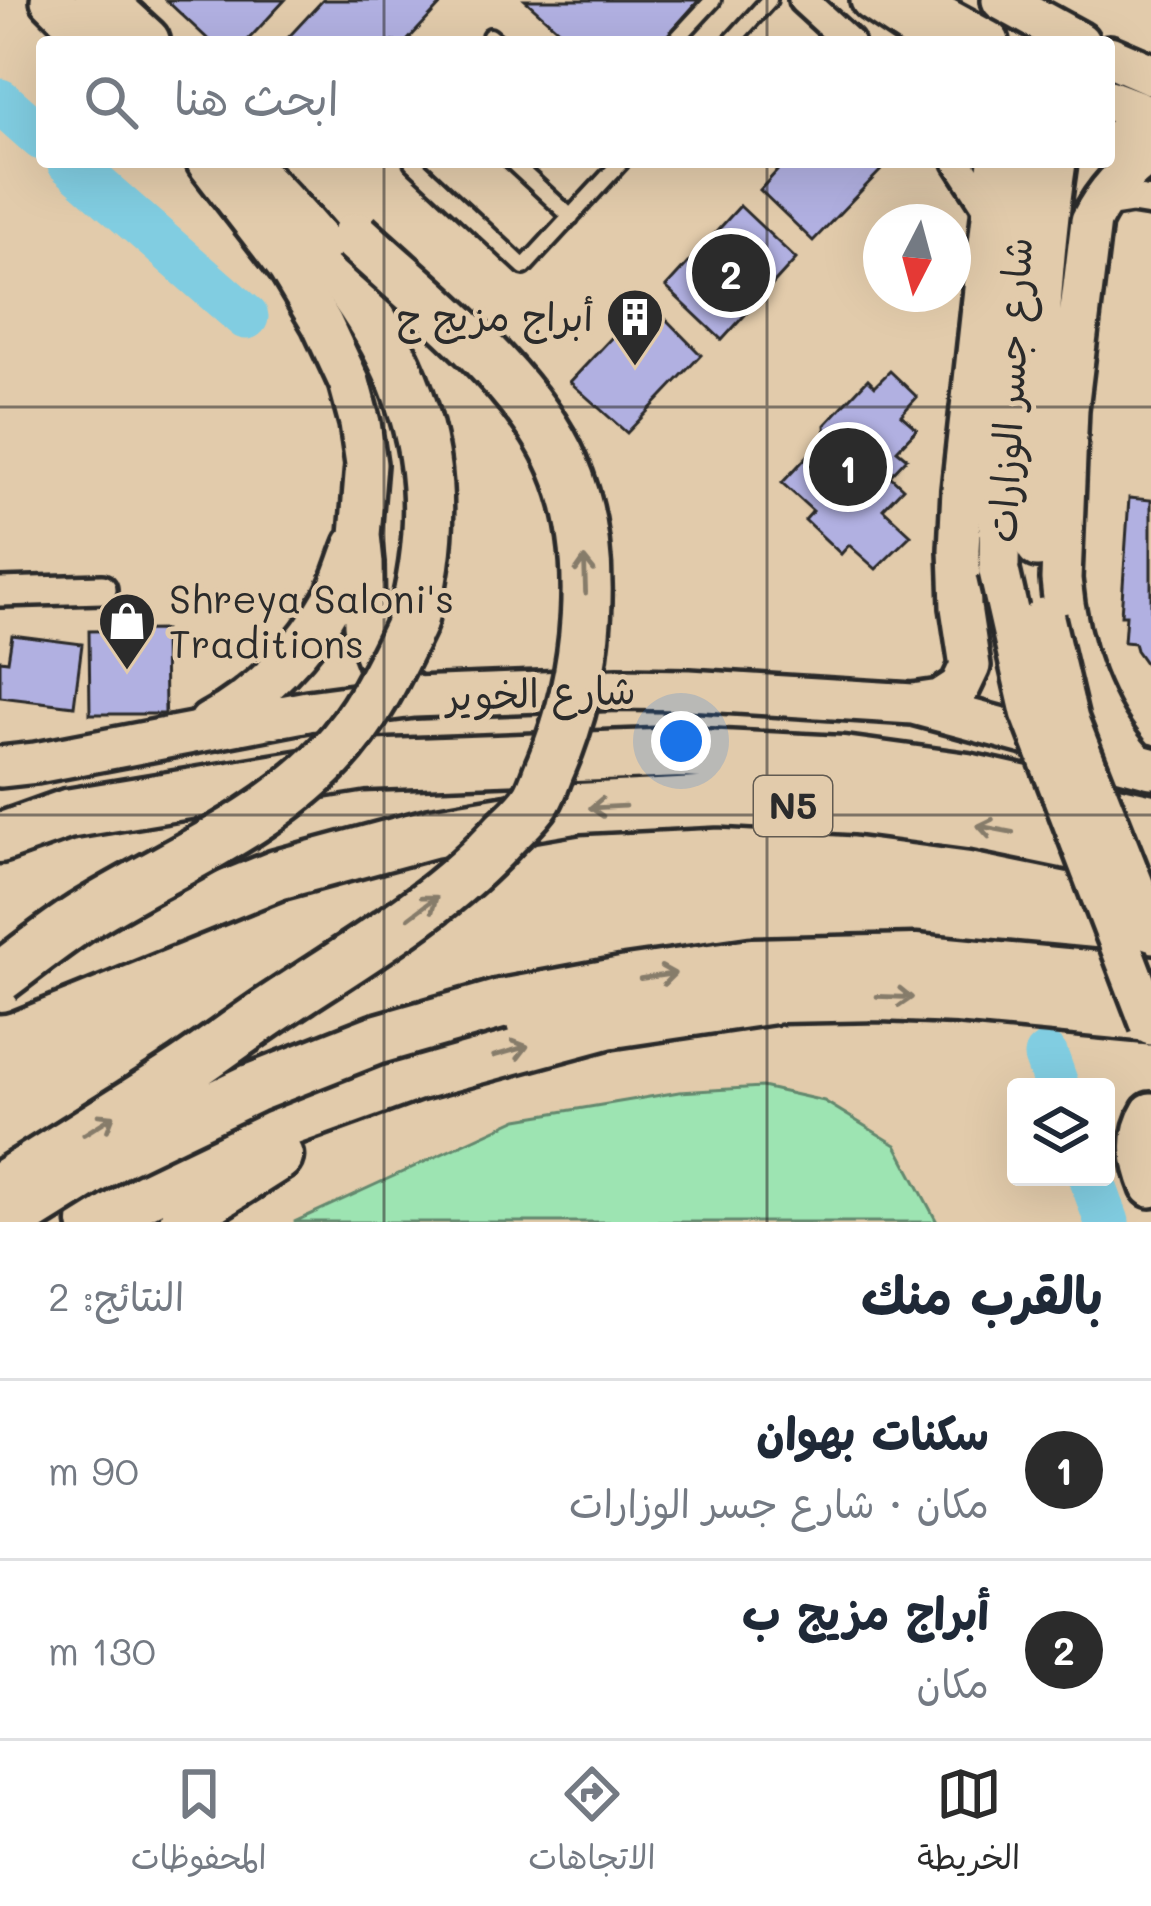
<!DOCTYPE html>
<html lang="ar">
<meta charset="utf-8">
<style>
body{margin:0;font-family:Mali,"Playpen Sans Arabic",sans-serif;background:#f2f2f3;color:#1f2937;direction:rtl}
.controls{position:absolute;right:36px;bottom:36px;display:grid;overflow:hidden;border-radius:12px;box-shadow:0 12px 48px #0002}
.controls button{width:108px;height:108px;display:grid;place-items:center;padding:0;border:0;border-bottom:3px solid #e0e1e3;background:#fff;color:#1f2937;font:60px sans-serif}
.compass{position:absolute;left:863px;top:204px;width:108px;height:108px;border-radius:50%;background:#fff;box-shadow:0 12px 48px #0002;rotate:186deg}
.you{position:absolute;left:681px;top:741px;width:42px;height:42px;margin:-30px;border:9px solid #fff;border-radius:50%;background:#1a73e8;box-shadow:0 0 0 18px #1a73e833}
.badge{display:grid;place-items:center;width:78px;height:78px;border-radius:50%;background:#2b2b2b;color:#fff;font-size:39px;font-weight:700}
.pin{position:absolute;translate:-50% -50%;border:6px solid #fff;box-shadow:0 3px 12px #0006}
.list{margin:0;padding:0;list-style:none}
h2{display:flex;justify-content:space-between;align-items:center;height:156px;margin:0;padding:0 48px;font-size:51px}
h2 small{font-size:39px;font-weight:400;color:#747a83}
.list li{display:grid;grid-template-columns:78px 1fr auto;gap:36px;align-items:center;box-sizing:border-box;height:180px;padding:0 48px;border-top:3px solid #e0e1e3}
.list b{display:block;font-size:45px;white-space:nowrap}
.list p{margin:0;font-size:39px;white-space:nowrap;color:#747a83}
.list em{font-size:39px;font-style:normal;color:#747a83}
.icon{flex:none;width:66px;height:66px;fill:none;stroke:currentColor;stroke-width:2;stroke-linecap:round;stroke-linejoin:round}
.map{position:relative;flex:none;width:1151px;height:1222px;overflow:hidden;direction:ltr}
.search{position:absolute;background:#fff;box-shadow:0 12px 48px #0002;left:36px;right:36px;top:36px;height:132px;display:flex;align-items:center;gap:30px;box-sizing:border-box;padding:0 42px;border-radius:12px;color:#747a83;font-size:45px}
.sheet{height:516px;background:#fff}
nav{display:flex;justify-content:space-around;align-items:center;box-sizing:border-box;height:168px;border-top:3px solid #e0e1e3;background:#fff;font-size:33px;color:#747a83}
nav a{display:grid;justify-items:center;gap:6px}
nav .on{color:#2b2b2b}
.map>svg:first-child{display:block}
</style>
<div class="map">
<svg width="1151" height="1222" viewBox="0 0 1151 1222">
<rect width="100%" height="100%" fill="#e2cbab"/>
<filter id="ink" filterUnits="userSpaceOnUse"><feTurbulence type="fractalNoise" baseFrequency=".00833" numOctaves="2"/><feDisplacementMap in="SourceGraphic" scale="24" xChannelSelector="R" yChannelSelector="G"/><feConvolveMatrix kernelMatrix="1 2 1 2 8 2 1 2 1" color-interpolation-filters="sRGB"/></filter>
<g filter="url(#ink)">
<path fill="#9de4b2" stroke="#64886e" stroke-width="3" d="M762,1087l62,14 72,44 41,77h-643l224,-103 161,-27z"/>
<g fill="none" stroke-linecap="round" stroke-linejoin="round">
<path stroke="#81cde1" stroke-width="45" d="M0,101l42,37
M69,162l177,155
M1046,1056l11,31
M1091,1177l16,45"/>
</g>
<path fill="#b1b0e1" stroke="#2b2b2b" stroke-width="3" d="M166,0h119l-39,42h-35z
M323,0h122l-39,42h-122z
M525,0h174l-37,42h-90z
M785,162h95l5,4 -72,75 -53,-51z
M740,206l56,53 -74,81 -56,-53z
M647,300l54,55 -74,78 -57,-51z
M890,371l27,26 -16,18 16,14 -20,21 10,8 -17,18 13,12 -20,21 28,26 -35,34 -27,-24 -8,9 -36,-34 8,-9 -31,-28 36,-38 16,12 6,-6 -14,-13 -1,-13 43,-46 7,7z
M1129,498l22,2v171l-15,-21 -2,-7 -10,-1 2,-27h-5z
M164,630l1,84h-75l-1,-83z
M12,635l70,9 -8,62 -74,-9v-37l8,1z"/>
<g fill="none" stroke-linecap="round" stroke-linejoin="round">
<g stroke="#2b2b2b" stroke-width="22">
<path id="lane" d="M490,36l7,6
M674,42l39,-42
M731,42l38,-42
M412,162l112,105 97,-105
M512,162l59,55"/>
</g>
<g stroke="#2b2b2b" stroke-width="36">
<path id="street" d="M803,0l46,42
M958,162l35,54
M1100,204l32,-5 19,3
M0,592l102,-3"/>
</g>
<g stroke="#2b2b2b" stroke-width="48">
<path id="secondary" d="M51,0l42,42
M871,0l60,40
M912,0l77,42
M1002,0l77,42
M1109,56l42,18
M1109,100l42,16
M1109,144l11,-6 31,-3
M207,162l81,105 34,57 27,58 11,41 6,41 -6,71 3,28 1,62 19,49 23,16
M1037,547c-2,-128 0,-259 19,-385
M999,571l1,-102 26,-307
M913,704l27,-4 20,-13 10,-21 -9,-59 -2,-57 3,-60 36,-328
M209,723c52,-28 97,-74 125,-125 9,-17 14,-36 21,-53
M1135,763c-45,-49 -68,-117 -74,-184l7,-170 23,-188c14,-29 34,-49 60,-68
M0,767l36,-4 272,-52 106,-14 204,-8 71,1 224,14 238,64
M1151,1113c-15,24 -10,49 0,74"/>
</g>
<g stroke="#2b2b2b" stroke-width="57">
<path id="highway" d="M99,0l46,42
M239,162c136,134 228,261 173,460
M0,838l67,-24 296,-49 319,-12 161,8 124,17 184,41
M0,987l277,-112 155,-42 147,-25 140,-7 136,8 121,16 175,36
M501,1004l126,-23 125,-18 163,-4 236,22
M93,1222l167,-90 155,-56 191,-52 174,-26 101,-2 77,3 193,18
M184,1222l20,-19 74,-47"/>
</g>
<use href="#lane" stroke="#e2cbab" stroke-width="14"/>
<use href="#street" stroke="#e2cbab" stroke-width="27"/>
<use href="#secondary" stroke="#e2cbab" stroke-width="39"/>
<use href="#highway" stroke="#e2cbab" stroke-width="48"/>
<g stroke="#2b2b2b" stroke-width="48" stroke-linecap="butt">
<path id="secondary-bridge" d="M999,571l32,141 120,313
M1044,618l24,102 83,210"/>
</g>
<g stroke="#2b2b2b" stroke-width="57" stroke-linecap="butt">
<path id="highway-bridge" d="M0,977c27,-20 54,-42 82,-60 83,-52 180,-89 248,-161 37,-39 59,-86 82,-134
M0,1187c62,-39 124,-77 185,-117 30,-20 59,-42 89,-62 81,-54 167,-102 232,-175 10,-10 23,-21 31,-34 6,-10 9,-22 14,-33 38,-88 51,-212 12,-302 -38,-87 -138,-163 -207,-227
M8,1222l114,-71 131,-63 122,-48 126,-36"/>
</g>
<use href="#secondary-bridge" stroke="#e2cbab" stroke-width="39"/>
<use href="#highway-bridge" stroke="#e2cbab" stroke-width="48"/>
</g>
<defs><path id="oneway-shaft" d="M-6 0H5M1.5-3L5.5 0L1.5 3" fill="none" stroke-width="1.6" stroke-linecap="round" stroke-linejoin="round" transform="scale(3)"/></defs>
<g stroke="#867b6b">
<use href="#oneway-shaft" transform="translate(585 575) rotate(-92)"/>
<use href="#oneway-shaft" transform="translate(607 807) rotate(177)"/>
<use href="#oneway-shaft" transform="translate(995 829) rotate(-169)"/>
<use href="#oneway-shaft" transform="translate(423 907) rotate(-37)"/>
<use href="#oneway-shaft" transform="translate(658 976) rotate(-8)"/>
<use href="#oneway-shaft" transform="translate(895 997) rotate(2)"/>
<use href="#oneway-shaft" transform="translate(511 1051) rotate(-16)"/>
<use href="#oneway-shaft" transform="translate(99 1125) rotate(-32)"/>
</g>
</g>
<path fill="none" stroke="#2b2b2b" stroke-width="3" stroke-opacity="0.55" d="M384,0v42M767,0v42M384,162v1060M767,162v1060M0,407h1151M0,815h1151"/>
<defs>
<g id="building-pin" transform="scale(3)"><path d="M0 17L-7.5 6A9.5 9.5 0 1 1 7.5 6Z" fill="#2b2b2b" stroke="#e2cbab"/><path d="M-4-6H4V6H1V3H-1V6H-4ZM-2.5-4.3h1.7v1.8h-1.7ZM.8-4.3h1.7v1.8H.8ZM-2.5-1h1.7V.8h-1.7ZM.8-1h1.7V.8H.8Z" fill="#fff"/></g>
<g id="shop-pin" transform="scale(3)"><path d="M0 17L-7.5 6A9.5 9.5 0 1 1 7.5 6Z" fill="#2b2b2b" stroke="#e2cbab"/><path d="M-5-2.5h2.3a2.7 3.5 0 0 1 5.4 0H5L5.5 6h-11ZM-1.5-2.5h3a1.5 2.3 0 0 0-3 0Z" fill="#fff"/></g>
</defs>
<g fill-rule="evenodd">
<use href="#building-pin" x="635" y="317"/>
<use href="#shop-pin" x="127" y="621"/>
</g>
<g text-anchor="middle" stroke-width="10" stroke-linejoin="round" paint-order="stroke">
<rect fill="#e2cbab" stroke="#625b51" stroke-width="3" x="754" y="776" width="78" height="60" rx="9"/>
<g font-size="36" font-weight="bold" fill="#2b2b2b">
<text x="793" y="819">N5</text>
</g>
<g font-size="39" fill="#2b2b2b" stroke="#e2cbab" text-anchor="end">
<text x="593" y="331">أبراج مزيج ج</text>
<text x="169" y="613" text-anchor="start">Shreya Saloni's<tspan x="169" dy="45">Traditions</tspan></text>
</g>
<g font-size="39" fill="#2b2b2b" stroke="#e2cbab">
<text transform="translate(1010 390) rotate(-87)" y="14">شارع جسر الوزارات</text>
<text transform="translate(541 693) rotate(-2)" y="14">شارع الخوير</text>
</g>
</g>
</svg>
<div class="controls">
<button><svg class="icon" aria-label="layers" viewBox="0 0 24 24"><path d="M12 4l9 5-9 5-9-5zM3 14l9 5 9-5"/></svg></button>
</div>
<svg class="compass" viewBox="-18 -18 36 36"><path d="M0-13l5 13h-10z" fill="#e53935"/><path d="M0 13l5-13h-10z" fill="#747a83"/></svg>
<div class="you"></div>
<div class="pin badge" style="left:848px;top:467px">1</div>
<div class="pin badge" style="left:731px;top:273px">2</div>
<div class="search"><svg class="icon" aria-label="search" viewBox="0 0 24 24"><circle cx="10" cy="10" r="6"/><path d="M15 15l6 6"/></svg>ابحث هنا</div>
</div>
<section class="sheet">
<h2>بالقرب منك<small>النتائج: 2</small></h2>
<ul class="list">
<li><span class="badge">1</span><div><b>سكنات بهوان</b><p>مكان · شارع جسر الوزارات</p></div><em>90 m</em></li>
<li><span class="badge">2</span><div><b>أبراج مزيج ب</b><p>مكان</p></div><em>130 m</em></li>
</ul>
</section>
<nav>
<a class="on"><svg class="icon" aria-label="map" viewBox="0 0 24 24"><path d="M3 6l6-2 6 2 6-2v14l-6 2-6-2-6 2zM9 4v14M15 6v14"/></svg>الخريطة</a>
<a><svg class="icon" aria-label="directions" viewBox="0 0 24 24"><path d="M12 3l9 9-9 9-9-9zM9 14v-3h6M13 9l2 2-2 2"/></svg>الاتجاهات</a>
<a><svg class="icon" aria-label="saved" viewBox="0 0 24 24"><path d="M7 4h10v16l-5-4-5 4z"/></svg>المحفوظات</a>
</nav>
